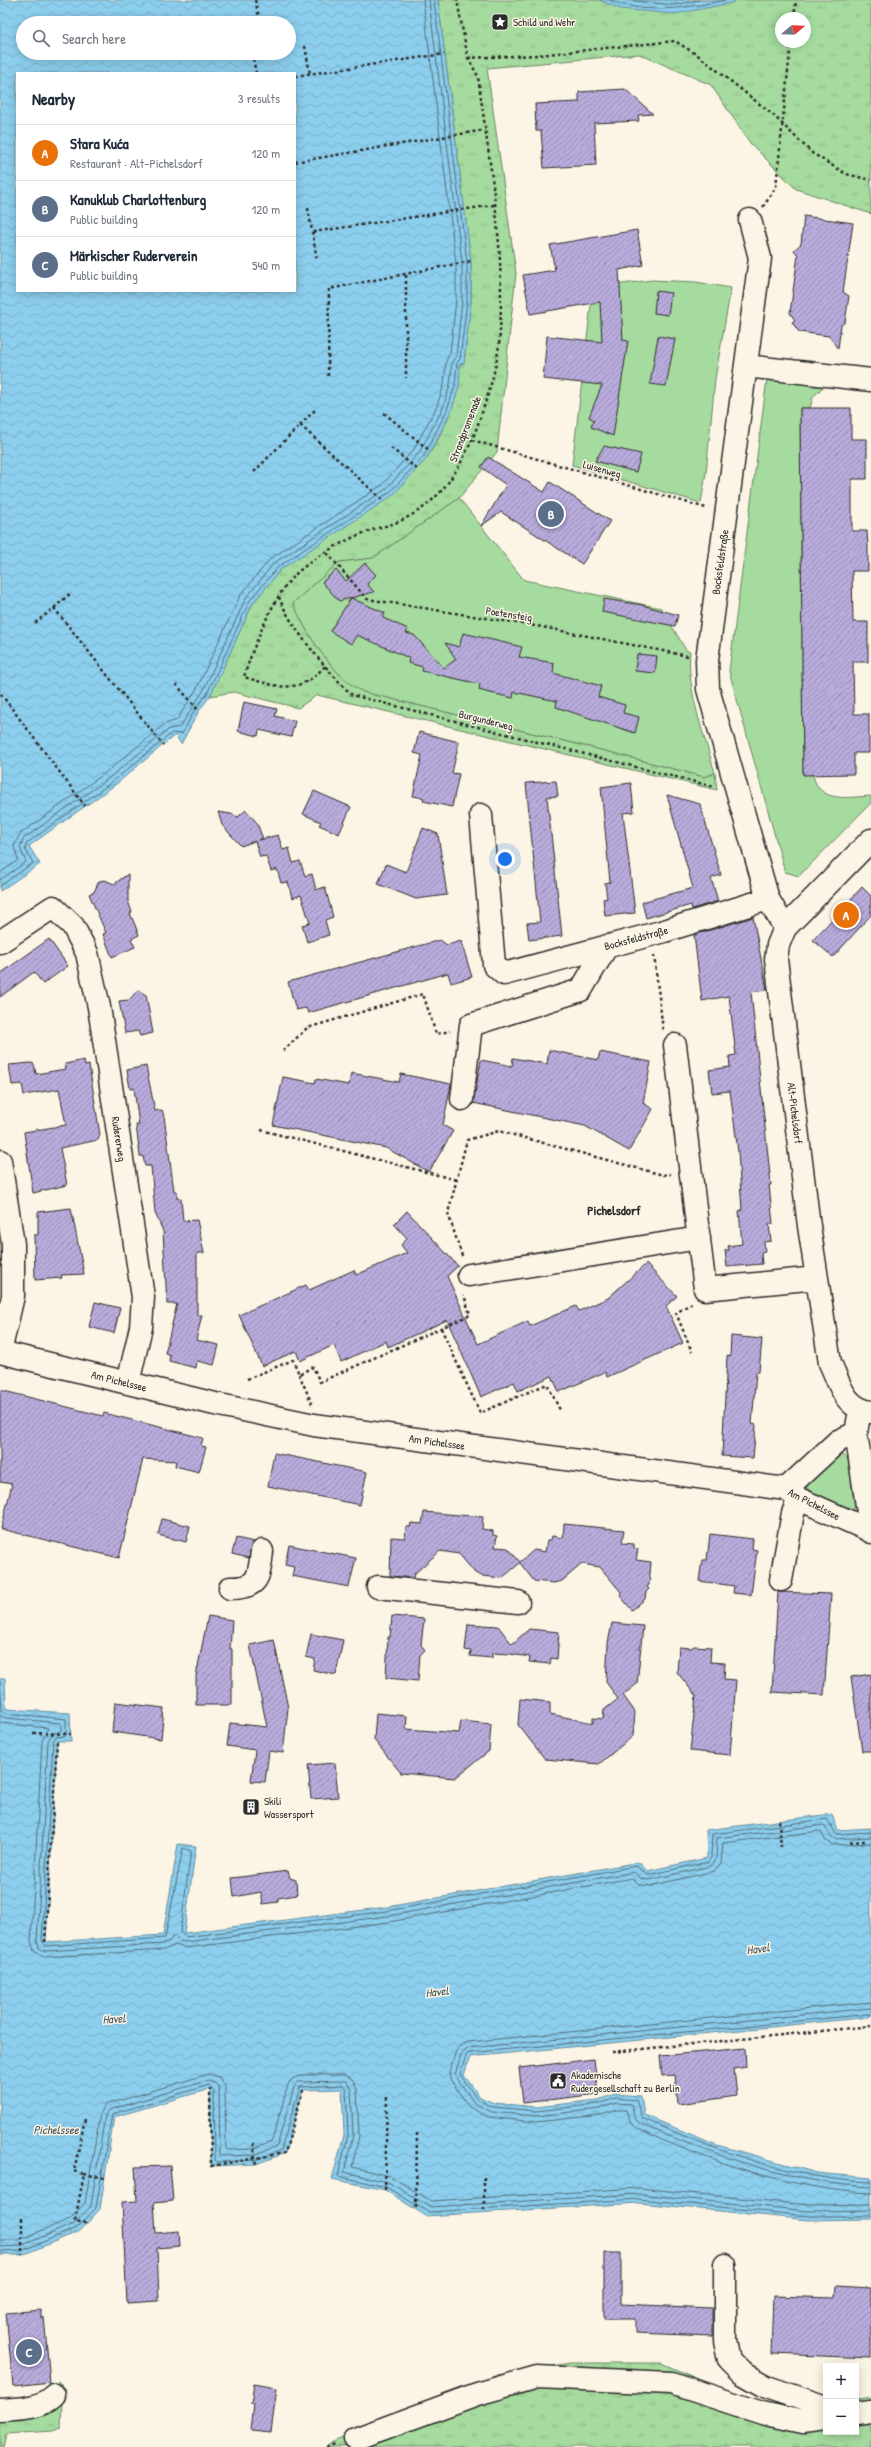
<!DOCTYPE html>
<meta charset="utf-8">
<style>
body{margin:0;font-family:"Patrick Hand",sans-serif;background:#f6f6f7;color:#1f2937}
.controls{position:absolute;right:12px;bottom:12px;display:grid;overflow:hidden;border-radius:0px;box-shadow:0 2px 10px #0003}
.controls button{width:36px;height:36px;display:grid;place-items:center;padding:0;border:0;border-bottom:1px solid #e0e1e3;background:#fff;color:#1f2937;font:20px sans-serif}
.compass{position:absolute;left:775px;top:12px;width:36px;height:36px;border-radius:50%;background:#fff;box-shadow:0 2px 10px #0003;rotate:71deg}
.you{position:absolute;left:505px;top:859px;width:14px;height:14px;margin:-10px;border:3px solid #fff;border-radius:50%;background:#1a73e8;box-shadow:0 0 0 6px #1a73e833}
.badge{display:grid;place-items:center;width:26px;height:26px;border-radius:50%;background:#b45309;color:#fff;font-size:13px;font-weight:700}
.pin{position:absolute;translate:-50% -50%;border:2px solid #fff;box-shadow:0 1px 4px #0006}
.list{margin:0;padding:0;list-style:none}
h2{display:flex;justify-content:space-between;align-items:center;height:52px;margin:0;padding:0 16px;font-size:17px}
h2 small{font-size:13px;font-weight:400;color:#747a83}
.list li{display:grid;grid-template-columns:26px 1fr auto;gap:12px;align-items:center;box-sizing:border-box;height:56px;padding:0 16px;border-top:1px solid #e0e1e3}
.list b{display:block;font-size:15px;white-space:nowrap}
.list p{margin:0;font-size:13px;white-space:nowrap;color:#747a83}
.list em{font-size:13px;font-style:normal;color:#747a83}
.icon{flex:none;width:22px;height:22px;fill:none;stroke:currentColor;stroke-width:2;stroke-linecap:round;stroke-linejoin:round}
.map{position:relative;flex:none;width:871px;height:2447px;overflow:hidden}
.search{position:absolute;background:#fff;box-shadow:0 2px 10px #0003;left:16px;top:16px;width:280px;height:44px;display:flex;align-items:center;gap:10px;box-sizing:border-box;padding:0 14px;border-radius:22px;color:#747a83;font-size:15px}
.panel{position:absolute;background:#fff;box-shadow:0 2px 10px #0003;left:16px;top:72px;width:280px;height:220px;border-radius:0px}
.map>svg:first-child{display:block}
</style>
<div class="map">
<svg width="871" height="2447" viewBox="0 0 871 2447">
<defs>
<pattern id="park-tufts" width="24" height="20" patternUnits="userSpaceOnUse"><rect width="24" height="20" fill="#a5db9e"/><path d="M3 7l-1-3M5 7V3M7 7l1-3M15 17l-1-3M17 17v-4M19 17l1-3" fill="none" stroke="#8ebc88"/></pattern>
<pattern id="water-waves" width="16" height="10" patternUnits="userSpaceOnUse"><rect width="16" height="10" fill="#8cceed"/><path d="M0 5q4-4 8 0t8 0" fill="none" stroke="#79b1cb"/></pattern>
<pattern id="building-hatch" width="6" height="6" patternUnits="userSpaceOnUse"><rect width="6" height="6" fill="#b9acdd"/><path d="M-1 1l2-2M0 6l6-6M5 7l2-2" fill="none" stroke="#978cb3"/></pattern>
</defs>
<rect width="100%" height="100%" fill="#fcf5e5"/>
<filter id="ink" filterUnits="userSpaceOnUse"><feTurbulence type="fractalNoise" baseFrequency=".025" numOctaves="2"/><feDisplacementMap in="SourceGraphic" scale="8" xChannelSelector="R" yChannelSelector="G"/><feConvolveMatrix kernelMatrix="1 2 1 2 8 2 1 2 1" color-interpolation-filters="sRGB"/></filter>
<g filter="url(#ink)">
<path fill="#a5db9e" stroke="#688364" d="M652,280l44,2 35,6 -16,91 -9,94 -5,30 -129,-38 21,-177z
M767,379l56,8 -10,10 -3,11h-10l3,366 10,1c6,29 35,22 58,21v7l-72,73 -14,-4 -56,-201z
M459,498l65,82 137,28 25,42 4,2c-4,37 15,85 25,121l-11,4 -99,-26 -242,-59c-29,-14 -58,-60 -70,-89l46,-41 34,-4z
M842,1455l6,4 7,48 -4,6 -44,-17v-13l28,-26z"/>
<path fill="url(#park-tufts)" stroke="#688364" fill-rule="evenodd" d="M438,0h433v214l-75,-25 -46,-46 -39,-58 -72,-31 -152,14 29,205 -19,179 -38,46 -86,60 -34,4 -46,41c12,29 41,75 70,89l242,59 99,26 11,-4 2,17 -400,-95 -19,13 -64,-16 -24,4 43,-93 28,-34 136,-100c26,-28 40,-68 43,-105l4,-1 7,-62v-39zM781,18h24v24h-24z
M570,2363h91l79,34 51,12 18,1 17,-5v27h30v-32l15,-3v50h-544l1,-3 169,-69z
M58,2381l8,8 -4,13 -1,26 -8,3 -47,3 -3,13h-3v-45c21,-2 43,-5 58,-21z"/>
<path fill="url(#water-waves)" stroke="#658d9f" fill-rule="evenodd" d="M0,0h438l33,261v40l-7,62 -4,1 -1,23 -8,25 -24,46 -35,38 -111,73 -28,34 -43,93 -11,15 -18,33 -6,-9 -60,50 -86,61 11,18 -40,27zM23,23h266v30h-266zM17,73h278v218h-278z
M599,0h138l-6,3 -56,11 -55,-5z
M5,1678l1,31 64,4 1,28h-14l-11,201 117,-7 15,-91 18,2 -12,87 203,-26 252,-45 8,9 60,-13 -1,-28 126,-16 5,16 34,-2v189l-401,40 -6,18 16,22 14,6 42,4 62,-7 17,-6 26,2 3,19 73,30 100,28 54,5v41l-63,1 -168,-17 -214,13 -41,-26 -53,-11 12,-44 -2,-46 -39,1 -18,63 -29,11 -45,2 -1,-77 -96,28 -14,92 -20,22 -58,24h-22v-576z"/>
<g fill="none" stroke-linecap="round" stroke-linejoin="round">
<path stroke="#526c79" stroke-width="1" d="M610,0c37,16 79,7 117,0
M625,0l49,5 25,-5
M0,873l18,-13 -4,-14 6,-12 85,-61 60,-49 12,-4 20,-32 43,-92 30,-37 112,-74 32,-36 23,-43 7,-22 2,-23 4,-8 6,-53v-37l-33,-263
M0,880l26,-18 -6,-14 3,-9 86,-61 60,-49 11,-2 23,-36 43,-93 28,-35 112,-74 33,-36 24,-45 7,-23 2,-23 4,-6 6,-55v-39l-33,-262
M0,886l33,-23 -8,-14 2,-6 85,-61 60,-49 10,1 13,-25 12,-15 43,-94 28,-33 111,-74 35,-37 23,-46 8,-24 2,-23 3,-4 7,-58v-39l-33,-262
M0,1682l2,27 2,4 62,6v17l-10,1 -3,4 -11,200 4,5 119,-8 18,-90 8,3 -11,81 5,5 202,-26 249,-45 12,9 60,-13 3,-4 1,-24 115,-15 9,15 35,-2
M0,1716l6,2 55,5v8l-9,3 -4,7 -11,200 2,7 6,3 119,-7 5,-2 5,-7 6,6 6,1 202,-26 246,-44 8,7 7,1 62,-14 5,-6 1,-22 107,-13 5,10 6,4 36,-2
M0,1723l48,5 -6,13 -11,200 3,10 11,6 119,-7 11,-5 11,3 203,-26 243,-44 8,7 10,1 64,-15 7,-8 2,-20 97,-12 6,10 7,4 38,-2
M871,2002l-403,40 -7,3 -5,6 -7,21 1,7 19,28 19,10 48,5 65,-7 16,-5h9l4,12 6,6c66,32 162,63 235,65
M871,2008l-402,40 -8,6 -6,21 19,28 18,9 44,4 64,-7 16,-6 15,1 4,14 4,5c69,31 156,61 232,64
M871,2014l-402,39 -3,3 -6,18 17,25 16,8 43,4 63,-7 16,-6 21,2 6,18c70,31 152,62 229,64
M0,2240h19l51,-21 15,-16 15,-89 5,-9 103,-31 11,3 6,9 1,62 2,2 24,-1 20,-8 16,-56 4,-6 10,-4h44l7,5 4,9 2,47 -7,31 38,9 41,25 208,-13 169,17 63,-1
M0,2247l20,-1 54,-22 17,-18 14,-91 4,-5 100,-30 6,2 4,6 1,67 2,1 31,-1 24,-9 17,-59 4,-5 48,-1 5,8 2,46 -9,37 44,10 42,25 209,-13 169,17 63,-1
M0,2252l21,-1 56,-23 19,-20 16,-94 97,-29 5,5 1,70 2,2 38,-2 26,-10 19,-63 43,-2 3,4 2,46 -10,41 48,11 42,25 211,-13 169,17h63"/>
</g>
<path fill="url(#building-hatch)" stroke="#2b2b2b" d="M625,89l28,25 -15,1 1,6 -45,2 2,42 -52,3 -3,-37h-5l-1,-27 44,-2v-10z
M804,216l49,7 -10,69 6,4 -4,26 -4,3 -3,24 -9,-13 -30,-4 -7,-10 3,-2 -5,-7 8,-58 -4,-5 7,-6z
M637,230l6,35 -24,5 4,70 5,1 -15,95 -22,-9 3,-7 -5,-3 13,-32 -59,-6 4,-43 55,6 -2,-40 -70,12 -7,-39 32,-5 -5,-25z
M656,291l15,2 -3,22 -14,-2z
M658,336l17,3 -9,47 -16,-2z
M800,408h51v31h16v40h-15v52h15l1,15v25h-16l1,51h15v40h-15l1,52h15v39h-15v21l-51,1z
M604,446l37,8 -5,18 -41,-11z
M488,457l56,35 6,-10 60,39 -28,43 -81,-52 -20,14 25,-41 -25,-18z
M365,563l11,12 -9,9 7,8 -23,6 34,15 -2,5 25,11 -2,4 8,2 30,33 12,-9 -11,-16 14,4 4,-14 59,14 -3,10 35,6 -1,10 48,13 -3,11 27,8 -2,8 16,4 -4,16 -79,-26 1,-6 -43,-9 -1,6 -27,-6 -7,-2 1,-6 -58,-13 1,-4 -15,-4 1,-5 -52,-23 -6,9 -21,-13 21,-33 -12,3 -17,-19 14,-12 10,11z
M604,599l38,6 36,10 -3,11 -73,-14z
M637,654l20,2 -2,17 -20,-2z
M244,702l33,7 -2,7 20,5 -4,16 -32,-7 -1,6 -20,-5z
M419,732l40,10 -7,31 7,1 -7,33 -29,-6 1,-3 -11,-2 9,-41 -8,-2z
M556,781l2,15 -11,1 15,139 -33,4 -2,-17 13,-1 -14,-139z
M631,783l3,29 -11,1 12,100 -30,3 -2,-17 4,-1 -2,-15 5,-1 -9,-95z
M314,791l37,16 -12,27 -20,-9 2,-3 -18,-8z
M667,795l33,9 21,71 -10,3 7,23 -26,8 -1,-4 -45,13 -4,-16 51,-14z
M246,810l11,13 6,16 -5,1 20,-5 5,15 6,-2 4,15 7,-2 5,15 7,-2 4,16 9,-3 8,30 -8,3 4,15 -22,7 -5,-17 8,-2 -9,-28 -9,3 -4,-16 -7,1 -4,-14 -6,2 -5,-15 -6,1 -5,-16 -14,5 -19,-21 -4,-13 13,2 7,3z
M423,828l15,6 9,61 -31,4 -38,-15 8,-20 20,8z
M128,874v27l4,11 -2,1 9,22 -8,4 4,8 -23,10 -9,-23 3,-1 -17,-39 5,-2 5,-11 6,-1 9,4z
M862,887l9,9v19l-38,42 -20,-17z
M753,917l14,73 -16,2 20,193h-2l4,39h-4l2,17 -7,1 1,10 -4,1 1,11 -35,3 -2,-17h4l-1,-4 14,-2 -3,-33 3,-1 -4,-58 -8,-61 -18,2 -3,-23 21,-3 -1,-11 7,-1 -7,-59 -27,5 -8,-66z
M49,939l19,27 -25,18 -9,-12 -34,25v-23z
M440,940l7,5 14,-4 11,36 -21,6 -3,-10 -140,40 -2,-5 -10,2 -8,-28z
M138,990l8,5 7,38 -13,3 -2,-5 -13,2 -6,-32 10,-1z
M549,1050l49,10 2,-8 51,10 -8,41 10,6 -24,42 -44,-25 -112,-23 8,-43 31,6 1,-8 34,6z
M84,1060l1,6 4,-1 11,70 -2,5 -38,8 7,37 -34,8 -9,-61 42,-7 -7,-36 -35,6 -2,-11 -10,1 -3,-20 22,-2 3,1 2,10 30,-5 -1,-5z
M146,1066l9,45 7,-1 2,6 10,75h3v8l4,-1 2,23 14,-1 7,33h-7v62h5l-6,25 23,5 -5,20 -17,-4 -1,7 -27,-7 1,-6 -5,-2 12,-49h-10l-4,-73 -8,-18 -4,-47h-6l-2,-10h-3l-4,-31h3l-5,-37 -4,1 -3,-19z
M351,1073l48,9 2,-8 50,10 -8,41 10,6 -24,41 -43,-24 -113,-23 10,-48 32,6 1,-4 33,6z
M71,1208l13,66 -23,1 1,3 -27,2 -1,-45h4v-23z
M407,1211l51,55 -11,10 31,68 50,-23 2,5 46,-20 3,5 29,-13 38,-34 31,32 -11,10 17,37 -76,34 -2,-5 -46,20 -7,-16 -34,15 -4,-9 -33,15 -34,-77 -59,27 -2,-6 -45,21 -7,-17 -34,16 -4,-10 -34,15 -23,-51 67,-30 3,5 45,-20 2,5 51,-22 -6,-8 6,-7 -13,-14z
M95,1302l25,6 -6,25 -25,-6z
M731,1336l31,3 -3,33h-3l-4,52 4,1 -3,33 -31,-2 5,-100 3,1z
M0,1390l103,26 1,-3 99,25 -2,8 5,1 -7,25 -24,-6 1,-5 -33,-2 -24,99 -118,-29 11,-45 -12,-2z
M274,1453l93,19 -7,33 -92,-19z
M424,1512l59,5 -1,12 11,2v4l4,1 -2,11 13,1 12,14 14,-12 11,2 2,-12h4l1,-4 11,2 1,-14 60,6 -2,13 12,1v4l4,1 -2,11 15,2 -2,23 -2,2 2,2 -3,3 -1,7 -13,11 -12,-14 1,-4 -21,-25 -18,-3 -20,17 -8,2 -20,-2 -14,-18 -18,15 -20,-2 -7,-3 -16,-19 -19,-3 -25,22 -1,5 -24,-2 1,-39 14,1 1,-11h4l1,-4 11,1z
M162,1519l28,7 -4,16 -28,-7z
M710,1534l43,5 -1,10 5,1 -6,45 -18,-2 1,-7 -35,-5 3,-21h5z
M236,1538l18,4 -5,16 -17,-4z
M289,1545l67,13 -7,29 -57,-11 2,-9 -9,-2z
M778,1592l53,2 -7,101 -52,-3z
M208,1616l24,4 -2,29h2v56h-36v-29z
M392,1616l32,3 -3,26 4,5 -5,5 -2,26 -32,-3 2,-41h2z
M612,1623l31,3 -6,58 -14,11 12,17 -2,24 -34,28 -54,-5 -27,-34 2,-26 30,3v12l43,9v-5l10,1 1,-9 14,-11 -12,-17 2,-39z
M468,1624l30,2 14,18 17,-15 30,3 -2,27 -6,-1 -1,6 -21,-2 1,-5 -20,-3 -18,-1v5l-22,-2 1,-5 -6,-1z
M311,1634l32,6 -7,35 -23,-5 2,-11 -9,-2z
M274,1640l14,68 -5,45 -14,-2 -4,31 -14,-1 4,-31 -28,-4 3,-23 37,4 -17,-82z
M694,1646l17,1 -1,15 15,1 -1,16 12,1 -6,75 -40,-4 6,-55 -19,-24 2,-25 12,1z
M871,1674v77h-9l-11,-74z
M115,1702l49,6 -3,31 -49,-7z
M376,1713l31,3 -1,13 53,4 2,-12 30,3 -2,27 -34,27 -54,-5 -27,-33z
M335,1763l3,34 -27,2 -3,-34z
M288,1871l2,7 6,2 1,15 -19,3v4l-15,2 -2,-12 -27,5 -2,-19z
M745,2048l1,19 -12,2 3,27 -59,8 -3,-29 -13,1 -2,-20z
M594,2059l4,35 -75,9 -4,-35z
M170,2166l3,35 -19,2 2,30 23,-2 1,15 -23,2 2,53 -32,2 -5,-101 15,-1 -2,-34z
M604,2253h17v51l91,4v28l-77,-3v-14h-31z
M836,2286l35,2v70l-100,-4 2,-58 62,2z
M41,2310v8l3,-1 6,65 -37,4 -7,-73z
M254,2384l23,4 -6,44 -20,-2 3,-27h-3z"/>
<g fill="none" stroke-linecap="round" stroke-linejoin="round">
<g stroke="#2b2b2b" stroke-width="25">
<path id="minor" d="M750,220l10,38 -53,402 1,29 60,210 17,29
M746,366l125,14
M481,815l13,150 10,9 157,-42 107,-33
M871,840l-86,88 -7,17 -2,14 33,267 21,137c10,21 14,45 41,49
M0,942l53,-35 20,19 14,27 12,54 44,290 -2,30 -13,56
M675,1045l30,244 112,-11
M462,1099l9,-74 110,-35 26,-44
M0,1161l13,83v52l-13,56
M469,1275l230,-37
M0,1352l215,52 99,21 472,64 13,10 72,32
M860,1410l-4,23 15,99
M786,1489l52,-48 18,-8
M781,1580l12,-67 6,-14
M378,1587l140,15
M230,1588c29,0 29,-11 32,-37
M725,2265v75l4,20 13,13 25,14 59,20
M0,2410c21,-2 38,0 54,-15
M856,2414l15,-2
M355,2439l122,-45 60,-17 134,6 91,30 41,9 23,-3"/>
</g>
<path stroke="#2b2b2b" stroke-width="2.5" stroke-dasharray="3 3" stroke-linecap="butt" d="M255,0l5,21
M794,18l2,-18
M305,46l5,28
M252,53l4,20
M468,58l70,-3 137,-14 24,15 73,58 40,39 34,21 25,6
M295,76l149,-22
M295,162l190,-32
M763,207l13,-20 15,-145
M308,208l9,52
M313,232l181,-27
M406,275v103
M328,376l1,-87 142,-28
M384,413l46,38
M300,425l16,-16
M472,440l234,68
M391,448l26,21
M254,472l46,-47 84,76
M327,553l40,46 175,28 146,29
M279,597c12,32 49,74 73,98l363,92
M54,608l18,-16
M35,623l19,-15 109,137
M325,666c-27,30 -46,21 -81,11 9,-30 30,-84 54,-105 18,-16 45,-31 68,-40 13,-5 28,-7 40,-14 37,-18 57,-54 71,-91 11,-31 22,-64 23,-97 5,-85 -11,-170 -22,-254l-10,-18 -11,-58
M176,684l23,27
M1,694l84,112
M654,955l9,75
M283,1051l24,-23 116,-34 13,40 14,-3
M261,1130l196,50
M462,1256l-14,-43 19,-73 32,-9 164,44 8,-1
M692,1303l-16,10 16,39
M441,1328l39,85 67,-29 13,26
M299,1374l13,30
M247,1379l46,-19 6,14 14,-7 7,15 150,-67 -6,-20
M33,1733l38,1
M779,1821l2,26
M850,1842l16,-1
M45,1942l12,-201
M612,2052l259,-26
M210,2088l1,78 74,-13 18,-63
M85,2119l-11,52 10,3 -9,47 12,2
M253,2143l3,21
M84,2174l21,4
M484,2177v35
M385,2190l2,-96
M416,2208l1,-78
M22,2218v37
M326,2447l9,-3"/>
<use href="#minor" stroke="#fcf5e5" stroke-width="22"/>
</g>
</g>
<defs>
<g id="sight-square" transform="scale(0.9)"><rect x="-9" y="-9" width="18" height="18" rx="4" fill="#2b2b2b" stroke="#fcf5e5"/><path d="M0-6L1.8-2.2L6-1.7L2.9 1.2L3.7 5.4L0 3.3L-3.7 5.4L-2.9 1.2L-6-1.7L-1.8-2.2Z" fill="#fff"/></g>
<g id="building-square" transform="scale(0.9)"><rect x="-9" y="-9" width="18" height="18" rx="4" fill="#2b2b2b" stroke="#fcf5e5"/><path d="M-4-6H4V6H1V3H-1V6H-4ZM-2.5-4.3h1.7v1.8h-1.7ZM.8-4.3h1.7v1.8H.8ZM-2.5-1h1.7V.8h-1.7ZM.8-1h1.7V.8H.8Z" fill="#fff"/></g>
<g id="civic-square" transform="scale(0.9)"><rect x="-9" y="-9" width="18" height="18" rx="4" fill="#2b2b2b" stroke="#fcf5e5"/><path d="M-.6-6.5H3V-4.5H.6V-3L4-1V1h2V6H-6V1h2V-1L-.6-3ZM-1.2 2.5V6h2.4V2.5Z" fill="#fff"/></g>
</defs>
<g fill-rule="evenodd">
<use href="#sight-square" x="500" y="22"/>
<use href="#building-square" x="251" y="1807"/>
<use href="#civic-square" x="558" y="2081"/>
</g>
<g text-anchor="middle" stroke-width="3" stroke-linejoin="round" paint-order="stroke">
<g font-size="11" fill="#2b2b2b" stroke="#fcf5e5" text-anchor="start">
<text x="513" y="26">Schild und Wehr</text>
<text x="264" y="1805">Skili<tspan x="264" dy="13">Wassersport</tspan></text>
<text x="571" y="2079">Akademische<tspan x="571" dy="13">Rudergesellschaft zu Berlin</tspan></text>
</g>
<g font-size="11" fill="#2b2b2b" stroke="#fcf5e5">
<text transform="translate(465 429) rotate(-69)" y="4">Strandpromenade</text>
<text transform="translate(602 469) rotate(16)" y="4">Luisenweg</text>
<text transform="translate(720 562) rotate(-82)" y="4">Bocksfeldstraße</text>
<text transform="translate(509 614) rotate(9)" y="4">Poetensteig</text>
<text transform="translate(486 720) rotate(14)" y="4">Burgunderweg</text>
<text transform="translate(636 938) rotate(-15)" y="4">Bocksfeldstraße</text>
<text transform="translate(795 1113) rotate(83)" y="4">Alt-Pichelsdorf</text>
<text transform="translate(119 1139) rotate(81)" y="4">Rudererweg</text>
<text transform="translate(119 1381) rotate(14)" y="4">Am Pichelssee</text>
<text transform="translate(437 1442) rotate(8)" y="4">Am Pichelssee</text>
<text transform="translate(814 1504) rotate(27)" y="4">Am Pichelssee</text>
</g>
<g font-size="12" font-style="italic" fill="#43545c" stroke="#fcf5e5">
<text transform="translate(758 1949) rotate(-8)" y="4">Havel</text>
<text transform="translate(437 1992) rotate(-6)" y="4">Havel</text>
<text transform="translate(114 2019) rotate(-4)" y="4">Havel</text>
<text x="56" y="2134">Pichelssee</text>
</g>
<g font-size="13" font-weight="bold" fill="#2b2b2b" stroke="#fcf5e5">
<text x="614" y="1215">Pichelsdorf</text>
</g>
</g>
</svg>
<div class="controls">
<button>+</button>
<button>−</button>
</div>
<svg class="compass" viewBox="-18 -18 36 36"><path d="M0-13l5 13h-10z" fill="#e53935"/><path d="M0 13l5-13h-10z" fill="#747a83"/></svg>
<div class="you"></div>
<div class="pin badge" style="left:846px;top:915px;background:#e8710a">A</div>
<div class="pin badge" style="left:551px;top:514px;background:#5c6f8a">B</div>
<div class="pin badge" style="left:29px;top:2352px;background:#5c6f8a">C</div>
<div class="search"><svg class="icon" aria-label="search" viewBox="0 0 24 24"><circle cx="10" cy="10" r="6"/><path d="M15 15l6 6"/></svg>Search here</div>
<section class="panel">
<h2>Nearby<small>3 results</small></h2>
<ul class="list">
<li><span class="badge" style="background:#e8710a">A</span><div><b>Stara Kuća</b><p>Restaurant · Alt-Pichelsdorf</p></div><em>120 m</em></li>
<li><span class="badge" style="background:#5c6f8a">B</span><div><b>Kanuklub Charlottenburg</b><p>Public building</p></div><em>120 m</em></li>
<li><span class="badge" style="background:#5c6f8a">C</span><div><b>Märkischer Ruderverein</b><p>Public building</p></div><em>540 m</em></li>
</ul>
</section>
</div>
